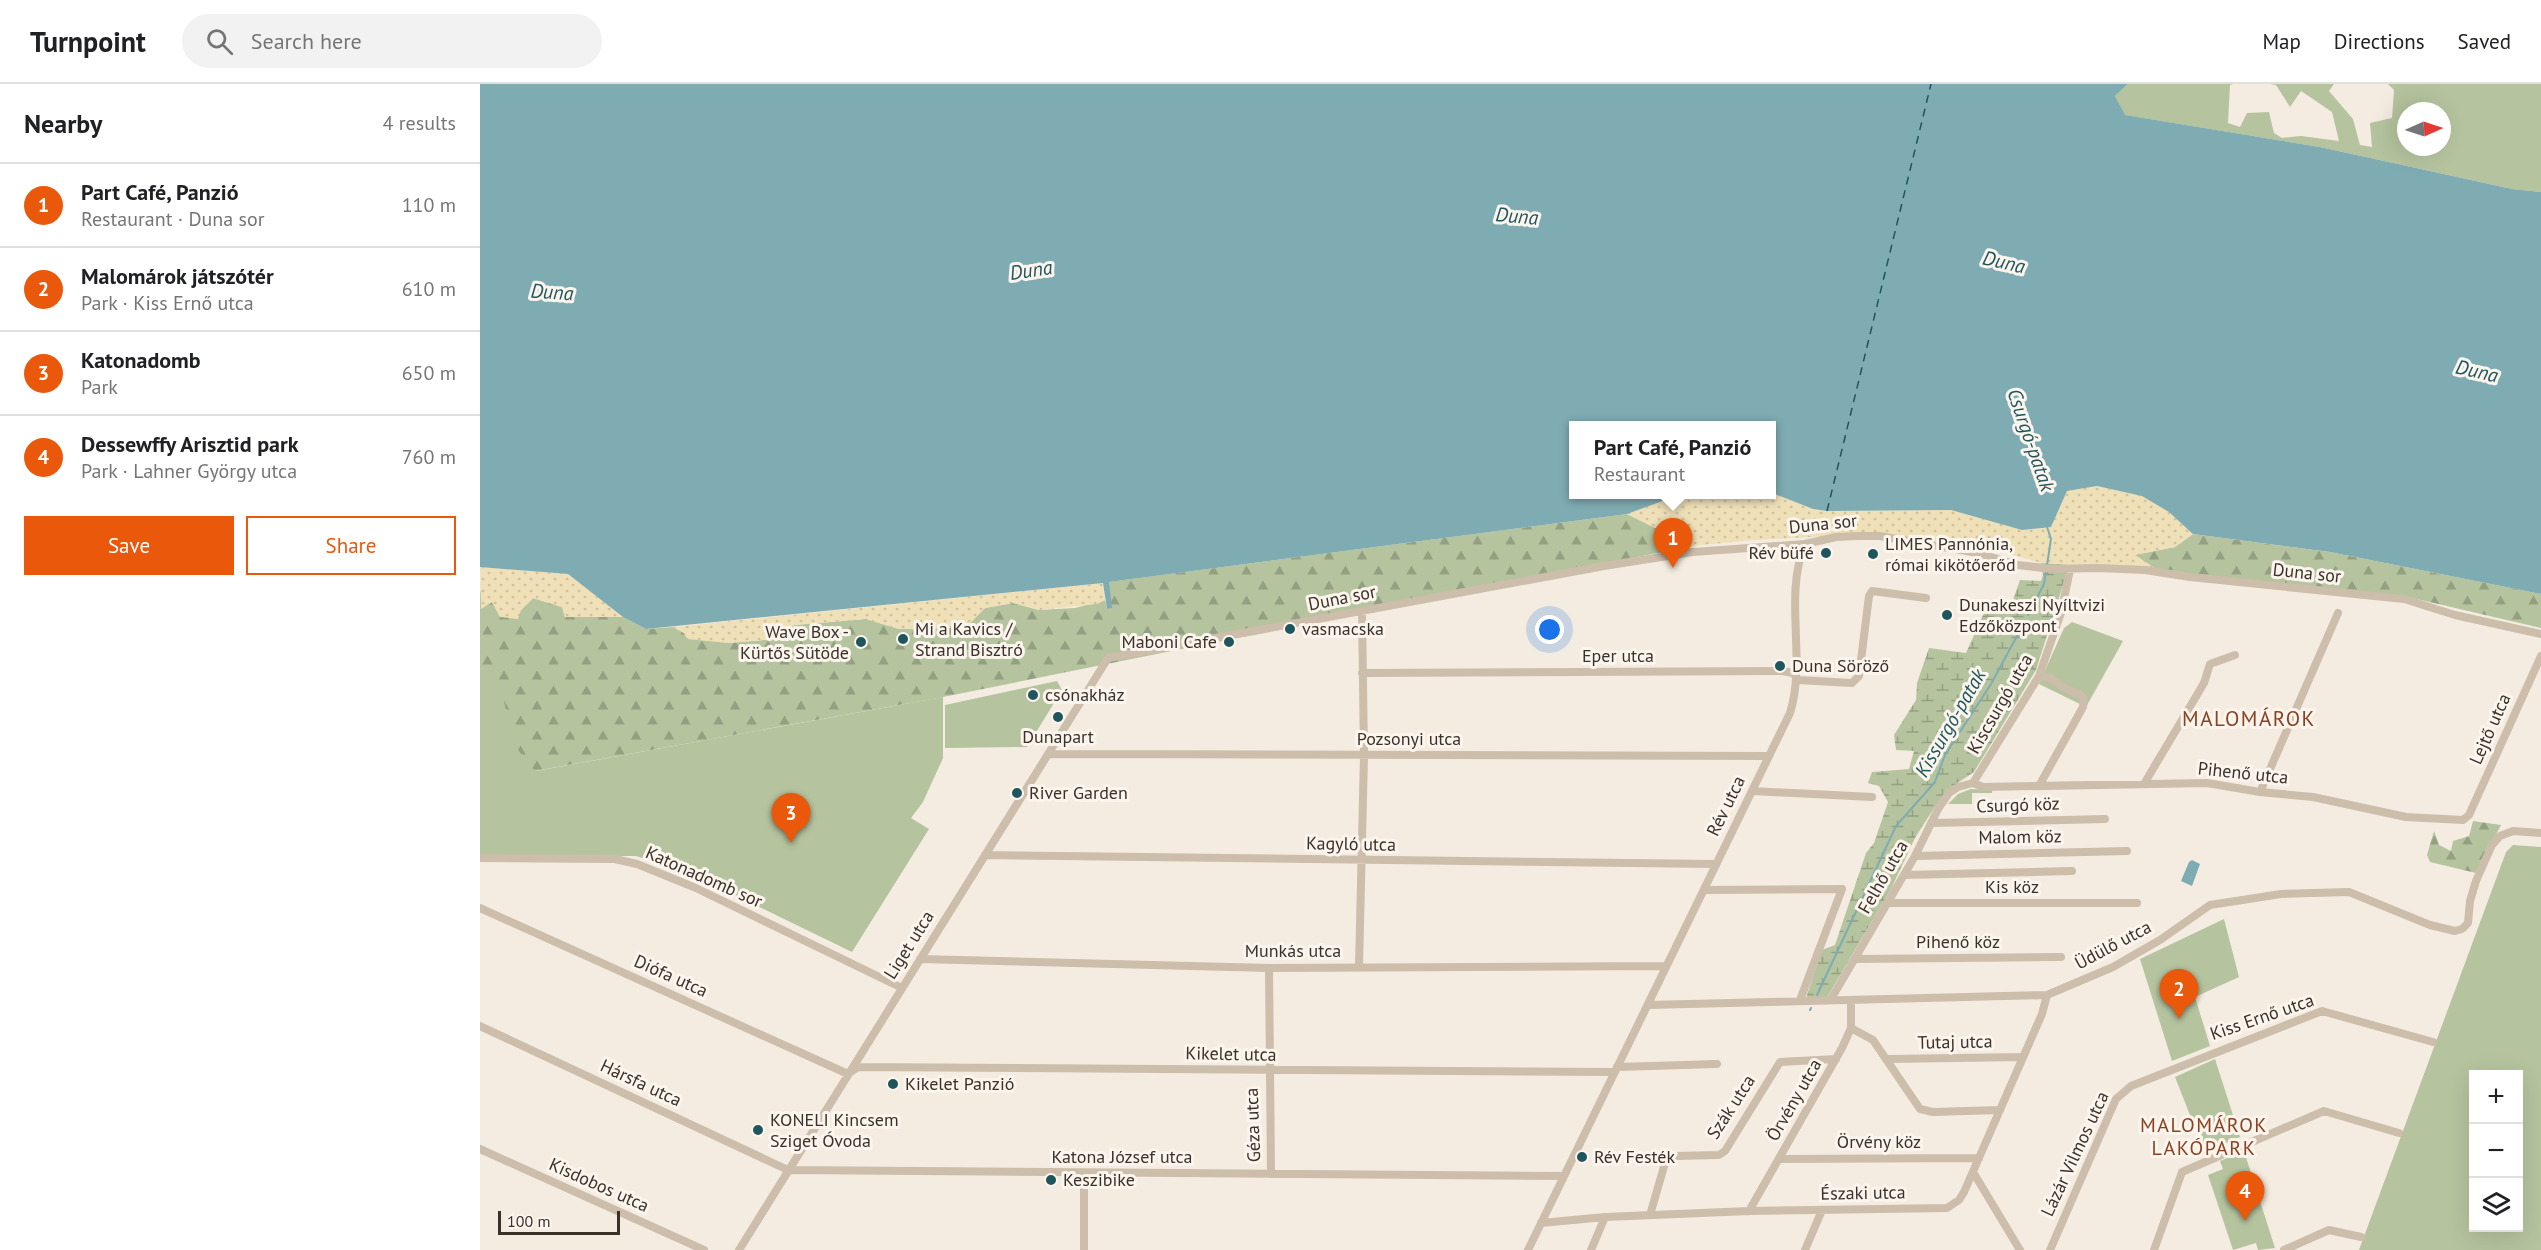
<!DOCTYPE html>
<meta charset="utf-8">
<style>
body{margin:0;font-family:"PT Sans",sans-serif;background:#f2f2f2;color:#202124}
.controls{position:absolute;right:18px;bottom:18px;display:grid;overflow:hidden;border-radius:0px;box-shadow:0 6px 24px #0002}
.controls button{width:54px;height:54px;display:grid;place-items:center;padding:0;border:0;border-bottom:2px solid #e0e0e0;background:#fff;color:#202124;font:30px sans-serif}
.compass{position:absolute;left:1917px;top:18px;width:54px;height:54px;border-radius:50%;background:#fff;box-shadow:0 6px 24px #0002;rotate:87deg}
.scale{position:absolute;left:18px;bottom:15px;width:122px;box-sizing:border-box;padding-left:6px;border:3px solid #3a312a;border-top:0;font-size:16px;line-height:21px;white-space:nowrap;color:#3a312a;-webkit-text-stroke:4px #fbf5ed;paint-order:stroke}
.you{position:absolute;left:1070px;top:546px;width:21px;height:21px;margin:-15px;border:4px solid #fff;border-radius:50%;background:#1a73e8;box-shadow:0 0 0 9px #1a73e833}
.badge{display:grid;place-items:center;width:39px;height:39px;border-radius:50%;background:#ea580c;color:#fff;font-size:20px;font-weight:700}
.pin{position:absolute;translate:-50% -50px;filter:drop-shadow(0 2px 3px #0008)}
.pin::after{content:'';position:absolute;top:32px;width:21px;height:18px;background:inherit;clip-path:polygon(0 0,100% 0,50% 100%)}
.popup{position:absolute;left:1089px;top:337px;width:207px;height:78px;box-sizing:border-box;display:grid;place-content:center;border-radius:0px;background:#fff;filter:drop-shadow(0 2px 4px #0005);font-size:20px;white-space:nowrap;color:#757577}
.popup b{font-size:22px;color:#202124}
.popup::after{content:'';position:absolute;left:50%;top:100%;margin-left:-12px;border:12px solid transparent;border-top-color:#fff}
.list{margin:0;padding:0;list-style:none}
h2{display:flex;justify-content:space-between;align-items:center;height:78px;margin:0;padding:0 24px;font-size:26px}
h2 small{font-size:20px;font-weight:400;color:#757577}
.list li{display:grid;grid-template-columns:39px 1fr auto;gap:18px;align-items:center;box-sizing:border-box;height:84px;padding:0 24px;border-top:2px solid #e0e0e0}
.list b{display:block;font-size:22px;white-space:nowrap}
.list p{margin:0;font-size:20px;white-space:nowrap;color:#757577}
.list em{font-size:20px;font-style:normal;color:#757577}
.actions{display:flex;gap:12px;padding:18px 24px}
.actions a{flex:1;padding:14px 0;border:2px solid #ea580c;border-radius:0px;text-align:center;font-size:21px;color:#ea580c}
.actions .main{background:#ea580c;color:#fff}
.icon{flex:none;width:33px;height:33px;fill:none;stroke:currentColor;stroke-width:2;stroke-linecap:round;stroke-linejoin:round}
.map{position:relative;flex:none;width:2061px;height:1166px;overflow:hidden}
header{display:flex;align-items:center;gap:36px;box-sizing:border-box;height:84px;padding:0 30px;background:#fff;border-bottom:2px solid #e0e0e0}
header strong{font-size:28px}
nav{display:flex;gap:33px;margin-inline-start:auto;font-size:21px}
.search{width:420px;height:54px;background:#f2f2f2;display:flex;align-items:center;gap:15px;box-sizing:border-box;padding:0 21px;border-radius:33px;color:#757577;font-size:22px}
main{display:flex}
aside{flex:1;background:#fff}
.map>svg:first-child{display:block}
</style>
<header>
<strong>Turnpoint</strong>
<div class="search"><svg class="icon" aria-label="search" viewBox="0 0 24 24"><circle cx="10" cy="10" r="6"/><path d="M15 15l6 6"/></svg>Search here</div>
<nav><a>Map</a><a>Directions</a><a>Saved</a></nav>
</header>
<main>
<aside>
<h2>Nearby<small>4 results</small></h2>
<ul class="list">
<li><span class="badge">1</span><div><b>Part Café, Panzió</b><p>Restaurant · Duna sor</p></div><em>110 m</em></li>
<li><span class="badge">2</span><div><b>Malomárok játszótér</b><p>Park · Kiss Ernő utca</p></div><em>610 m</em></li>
<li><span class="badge">3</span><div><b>Katonadomb</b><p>Park</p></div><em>650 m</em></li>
<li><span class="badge">4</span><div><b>Dessewffy Arisztid park</b><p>Park · Lahner György utca</p></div><em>760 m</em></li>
</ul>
<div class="actions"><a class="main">Save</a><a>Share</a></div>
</aside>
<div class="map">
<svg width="2061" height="1166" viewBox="0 0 2061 1166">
<defs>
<pattern id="forest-firs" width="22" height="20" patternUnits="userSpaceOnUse" patternTransform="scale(1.5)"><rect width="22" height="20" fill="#b5c49f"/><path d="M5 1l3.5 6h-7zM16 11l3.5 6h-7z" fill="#94a082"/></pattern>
<pattern id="wetland-marsh" width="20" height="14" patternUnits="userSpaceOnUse" patternTransform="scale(1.5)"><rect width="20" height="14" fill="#b5c49f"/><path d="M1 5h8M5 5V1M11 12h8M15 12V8" fill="none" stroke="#94a082"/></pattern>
<pattern id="sand-dots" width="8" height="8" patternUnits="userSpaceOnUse" patternTransform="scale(1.5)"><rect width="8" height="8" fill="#efe0b7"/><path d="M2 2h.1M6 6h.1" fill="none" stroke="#cec19e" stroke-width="1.8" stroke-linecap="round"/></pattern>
</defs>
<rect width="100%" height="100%" fill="#f4ece0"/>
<path fill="#b5c49f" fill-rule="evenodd" d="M1648,0h105l-3,1 -2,38 12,4 7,-14 22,-1 5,21 8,5 19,-2 38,5 -7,-29 -31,-21 -11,16 -14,-22 -6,-1h64l-5,7 24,28 7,26 12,2 -2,-24 22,-5 2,-28 -6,-6h153v108l-29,-3 -192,-42 -196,-32 -9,-19zM1926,27h36v36h-36z
M1592,538l51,19 -37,66 -47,-23 25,-56z
M0,584l17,2 39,101 407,-74v61l-20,44 -12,16 18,11 -77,123 -195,-95 -2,5 -19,-6h-156z
M577,597l5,9 -35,57 -82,1v-43z
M1491,705l21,1v3h-20v11h-24l10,-10z
M2033,761l28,2v403h-182l147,-398zM1994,990h44v154h-44z
M1744,835l15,58 -44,20 15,49 -38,15 -32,-102z
M1735,975l25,78 -14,6 -1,-3 -19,8 1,4 -2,1 -30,-76z
M1764,1067l31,97 -17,2 -2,-7 -23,7 -25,-75 15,-6 -3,-8z"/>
<path fill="url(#forest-firs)" d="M1147,430l65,32 -749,151 -408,74 -21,-26 -17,-74 -17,-3v-77h2l-1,17 11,-6 29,8 12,-12 29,9 3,10h58l23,12 27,-2 11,6 44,10 47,-4 19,-14 72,-6 33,10 51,-1 18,-3 17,-17 28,-5 26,7 36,-2 30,-8 2,9 4,-1 -3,-26z
M1713,450l137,18 211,42v34l-133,-31 -247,-25 -27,-17 41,-8z
M1993,737l28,4 -25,48 -46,-11 -3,-7 7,-24 5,14 12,6 2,-10 16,-5z"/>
<path fill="url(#wetland-marsh)" d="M1597,457l-41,129 -62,102 -27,18 -13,18 -19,30 -24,51 -65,110 -20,-1 16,-48 13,-5 31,-92 8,-10 14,-41 -9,-16 -11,-3 4,-11 37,-3 5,-18 -18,-1 -2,-15 22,-35 1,-17 12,-35 37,5 22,-49 19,5 4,-3 9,-26 21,1 2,-6 -2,-12 -6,-3z"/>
<path fill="url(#sand-dots)" d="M1617,402l321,68 33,22 -121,-24 -137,-18 -18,13 -40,8 26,17 -120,-9 -64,-18 -105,-11 -118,6 -62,6 -65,-32 52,-19 93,-2 41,16 14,2 124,-1 71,20 29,-3 16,-36z
M0,483l88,7 55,43h-58l-3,-10 -29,-9 -12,12 -3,9 -18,-2 -8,-15 -11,7z
M623,499l2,17 -8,4 -58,6 -26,-7 -28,5 -17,17 -18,3 -51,1 -33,-10 -72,6 -19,14 -47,4 -41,-4 -3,-6 -11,-6z"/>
<path fill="#7eacb2" d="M0,0h1648l-13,12 10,19 195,32 192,42 29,3v402l-211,-42 -137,-18 -24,-22 -27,-16 -45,-10 -30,5 -16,36 -29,3 -71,-20 -124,1 -14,-2 -41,-16v-67h-198v68l105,1 -52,19 -518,68 3,26 -5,1 -4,-26 -457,46 -23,-12 -55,-43 -88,-7z
M1712,776l8,4 -8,22 -11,-5 8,-19z"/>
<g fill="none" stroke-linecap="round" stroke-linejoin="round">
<path stroke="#7eacb2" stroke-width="2" d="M1566,440l5,15 -4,26
M1548,531l16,-31 2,-13
M1337,911l79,-169 39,-44 10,-27 46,-71 33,-61
M1330,926l1,-2"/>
<path stroke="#1f555d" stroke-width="1.5" stroke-dasharray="8 6" stroke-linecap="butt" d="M1347,427l104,-427"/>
<path stroke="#cdbdab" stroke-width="8" d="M882,589l420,-2 11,2 5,7
M1559,592l11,2 18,12 12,4 4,5 -1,8 -44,79
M1318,596l54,3 7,-7 10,-80 3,-5 54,7
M568,670l721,2
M1493,699l10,4 224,-4 53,9 53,5 93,20 57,3 6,-5 72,-159
M1493,699l66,-107 22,-63 9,-43
M1664,700l60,-101 6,-19 25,-9
M1272,707l120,6
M1780,708l78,-179
M1451,739l174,-4
M505,771l731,9
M1435,772l212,-5
M0,774l135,1 22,5 59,24 206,100
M1424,791l168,-4
M1224,806l138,-1 -42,111
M1407,819h250
M0,824l368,166 10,-7 757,5
M440,875l349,9 397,-2
M1375,875l206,-2
M879,883l5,-212 -2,-144
M789,884l2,206
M1351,915l84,-143 23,-47 11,-16 9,-6 15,-4
M1168,921l399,-10 66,-28 47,-27 50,-35 71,-11 68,-2 81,33 25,6 7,-2 6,-6 2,-22 6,-20 16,-36 8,-9 13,-5 28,2
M0,942l308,144 776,6
M1371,944l22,12 47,69 13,3 67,-2
M1408,975l135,-2
M1137,983l100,-3
M0,1065l224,101
M1299,1075l200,-1
M1493,1088l47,78
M604,1090v76
M1269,1127l93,-163 9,-20v-28
M1170,1131l15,-52 9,-7 45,-1 6,-4 55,-89 56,-3
M1061,1139l64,-6 144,-6 198,-3 12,-8 5,-8 78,-178 5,-19
M259,1166l369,-592 496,-92 89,-14 112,-8 31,-7 22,-1h22l98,17 40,12 34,4 46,-1 47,2 45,7 214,22 51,16 86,19
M1048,1166l262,-537c17,-55 -7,-116 15,-169
M1111,1166l14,-33
M1325,1166l17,-40
M1570,1166l66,-151 15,-13 191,-75 111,31
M1674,1166l28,-78 142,-61 75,22
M1804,1166l45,-20 32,7"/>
</g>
<g fill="#1f555d" stroke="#fbf5ed" stroke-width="2">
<circle cx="1346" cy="469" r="6"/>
<circle cx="1393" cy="470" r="6"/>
<circle cx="1467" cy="531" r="6"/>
<circle cx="810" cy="545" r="6"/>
<circle cx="423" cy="555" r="6"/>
<circle cx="381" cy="558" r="6"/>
<circle cx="749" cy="558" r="6"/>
<circle cx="1300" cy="582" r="6"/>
<circle cx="553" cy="611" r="6"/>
<circle cx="578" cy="633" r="6"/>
<circle cx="537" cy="709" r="6"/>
<circle cx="413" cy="1000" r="6"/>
<circle cx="278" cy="1046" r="6"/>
<circle cx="1102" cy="1073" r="6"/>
<circle cx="571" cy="1096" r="6"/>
</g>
<g text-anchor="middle" stroke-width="6" stroke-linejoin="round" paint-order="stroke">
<g font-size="18" fill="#3a312a" stroke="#fbf5ed">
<text transform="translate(1343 440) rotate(-6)" y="6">Duna sor</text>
<text transform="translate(1827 489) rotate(6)" y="6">Duna sor</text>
<text transform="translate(862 514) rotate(-11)" y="6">Duna sor</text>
<text x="1138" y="578">Eper utca</text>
<text transform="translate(1520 620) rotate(-60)" y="6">Kiscsurgó utca</text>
<text transform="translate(2010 645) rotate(-66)" y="6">Lejtő utca</text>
<text x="929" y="661">Pozsonyi utca</text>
<text transform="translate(1763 689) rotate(6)" y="6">Pihenő utca</text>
<text transform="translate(1538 721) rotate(-2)" y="6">Csurgó köz</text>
<text transform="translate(1246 722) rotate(-64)" y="6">Rév utca</text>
<text transform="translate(1540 753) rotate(-1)" y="6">Malom köz</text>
<text transform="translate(871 760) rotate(1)" y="6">Kagyló utca</text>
<text transform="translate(224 793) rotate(24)" y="6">Katonadomb sor</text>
<text transform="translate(1403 793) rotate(-60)" y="6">Felhő utca</text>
<text x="1532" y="809">Kis köz</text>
<text x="1478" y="864">Pihenő köz</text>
<text transform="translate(429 861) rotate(-58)" y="6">Liget utca</text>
<text transform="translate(1633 861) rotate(-28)" y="6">Üdülő utca</text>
<text x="813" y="873">Munkás utca</text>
<text transform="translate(191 892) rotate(24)" y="6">Diófa utca</text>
<text transform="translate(1782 933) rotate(-19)" y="6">Kiss Ernő utca</text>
<text transform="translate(1475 958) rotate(-1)" y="6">Tutaj utca</text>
<text transform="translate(751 970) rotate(1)" y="6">Kikelet utca</text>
<text transform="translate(161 999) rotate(25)" y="6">Hársfa utca</text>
<text transform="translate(1314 1016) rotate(-60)" y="6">Örvény utca</text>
<text transform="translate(1251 1023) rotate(-57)" y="6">Szák utca</text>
<text transform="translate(773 1041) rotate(-92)" y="6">Géza utca</text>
<text x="1399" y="1064">Örvény köz</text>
<text transform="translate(1595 1070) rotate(-65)" y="6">Lázár Vilmos utca</text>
<text x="642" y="1079">Katona József utca</text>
<text transform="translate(119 1101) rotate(24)" y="6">Kisdobos utca</text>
<text transform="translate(1383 1109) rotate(-1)" y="6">Északi utca</text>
</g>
<g font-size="18" fill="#3a312a" stroke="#fbf5ed" text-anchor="start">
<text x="1405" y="466">LIMES Pannónia,<tspan x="1405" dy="21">római kikötőerőd</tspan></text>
<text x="1334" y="475" text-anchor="end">Rév büfé</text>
<text x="1479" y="527">Dunakeszi Nyíltvizi<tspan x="1479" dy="21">Edzőközpont</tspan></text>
<text x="435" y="551">Mi a Kavics /<tspan x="435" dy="21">Strand Bisztró</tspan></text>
<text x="822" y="551">vasmacska</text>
<text x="369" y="554" text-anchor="end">Wave Box -<tspan x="369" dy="21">Kürtős Sütöde</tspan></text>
<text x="737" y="564" text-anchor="end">Maboni Cafe</text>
<text x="1312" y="588">Duna Söröző</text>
<text x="565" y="617">csónakház</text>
<text x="578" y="659" text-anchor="middle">Dunapart</text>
<text x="549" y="715">River Garden</text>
<text x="425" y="1006">Kikelet Panzió</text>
<text x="290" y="1042">KONELI Kincsem<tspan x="290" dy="21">Sziget Óvoda</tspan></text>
<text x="1114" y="1079">Rév Festék</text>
<text x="583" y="1102">Keszibike</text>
</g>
<g font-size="20" font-style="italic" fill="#1f555d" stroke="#fbf5ed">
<text transform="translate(1037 132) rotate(5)" y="7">Duna</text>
<text transform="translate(1524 178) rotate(13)" y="7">Duna</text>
<text transform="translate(551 186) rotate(-8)" y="7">Duna</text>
<text transform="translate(72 208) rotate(4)" y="7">Duna</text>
<text transform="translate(1997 287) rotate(13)" y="7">Duna</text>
<text transform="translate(1551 356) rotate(71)" y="7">Csurgó-patak</text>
<text transform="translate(1470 639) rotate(-60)" y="7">Kissurgó-patak</text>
</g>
<g font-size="20" letter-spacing="1.5" fill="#8b4222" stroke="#fbf5ed">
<text x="1724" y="1048">MALOMÁROK<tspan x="1724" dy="23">LAKÓPARK</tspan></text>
</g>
<g font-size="21" letter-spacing="1.5" fill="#8b4222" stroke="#fbf5ed">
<text x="1769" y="642">MALOMÁROK</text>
</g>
</g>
</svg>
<div class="controls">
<button>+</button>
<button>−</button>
<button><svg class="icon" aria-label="layers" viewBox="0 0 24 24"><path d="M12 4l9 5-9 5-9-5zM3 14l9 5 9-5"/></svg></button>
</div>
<svg class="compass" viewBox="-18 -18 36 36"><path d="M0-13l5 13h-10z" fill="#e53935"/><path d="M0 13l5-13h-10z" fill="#757577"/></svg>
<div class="scale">100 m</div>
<div class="you"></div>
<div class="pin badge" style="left:1193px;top:484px">1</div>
<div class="popup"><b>Part Café, Panzió</b>Restaurant</div>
<div class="pin badge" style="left:1699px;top:935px">2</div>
<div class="pin badge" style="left:311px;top:759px">3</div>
<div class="pin badge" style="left:1765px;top:1137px">4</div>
</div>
</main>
